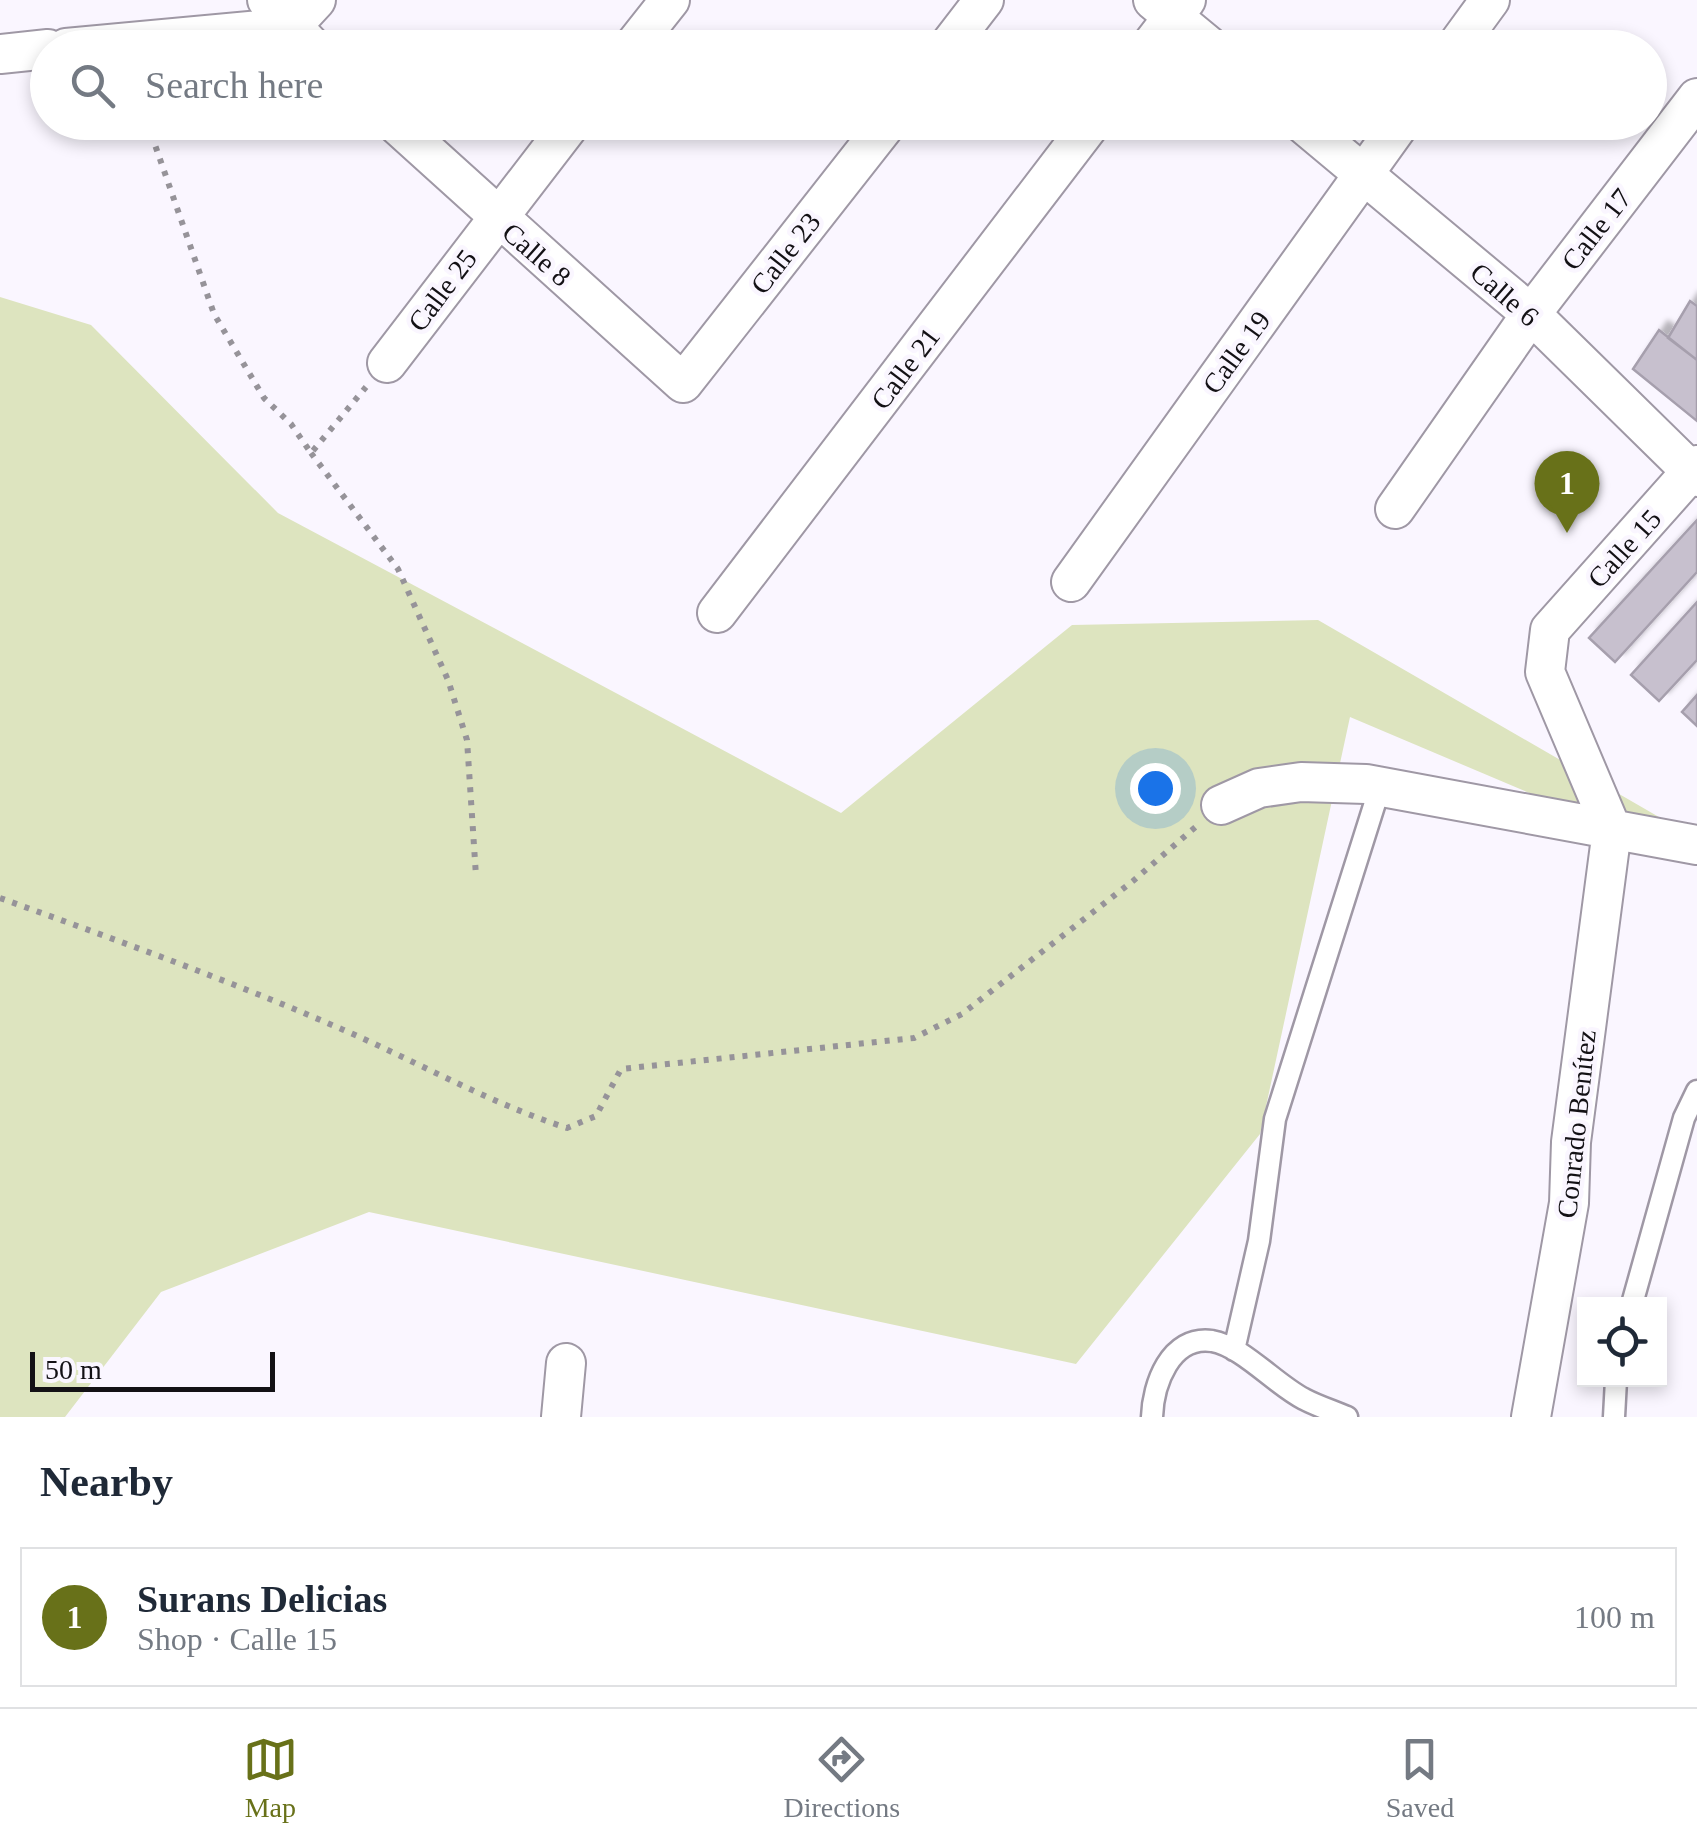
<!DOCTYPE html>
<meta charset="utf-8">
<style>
body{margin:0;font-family:Georgia,serif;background:#f6f6f7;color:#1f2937}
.controls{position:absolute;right:30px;bottom:30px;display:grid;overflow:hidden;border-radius:0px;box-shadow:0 5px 15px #0003}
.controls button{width:90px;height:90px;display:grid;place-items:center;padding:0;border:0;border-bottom:2px solid #e0e1e3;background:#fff;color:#1f2937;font:50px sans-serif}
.scale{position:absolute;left:30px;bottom:25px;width:245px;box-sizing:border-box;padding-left:10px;border:5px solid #131115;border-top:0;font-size:28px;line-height:35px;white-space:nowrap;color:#131115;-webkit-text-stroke:8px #faf6ff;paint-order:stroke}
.you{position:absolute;left:1155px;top:788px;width:35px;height:35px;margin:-25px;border:8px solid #fff;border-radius:50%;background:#1a73e8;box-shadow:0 0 0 15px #1a73e833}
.badge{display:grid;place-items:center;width:65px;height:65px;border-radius:50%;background:#687119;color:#fff;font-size:32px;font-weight:700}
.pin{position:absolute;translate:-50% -82px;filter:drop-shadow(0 2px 5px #0008)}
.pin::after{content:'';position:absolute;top:52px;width:35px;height:30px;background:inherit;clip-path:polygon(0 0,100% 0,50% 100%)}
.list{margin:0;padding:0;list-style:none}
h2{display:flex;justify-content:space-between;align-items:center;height:130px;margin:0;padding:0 40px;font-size:42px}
h2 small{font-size:32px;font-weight:400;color:#747a83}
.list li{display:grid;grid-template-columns:65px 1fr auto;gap:30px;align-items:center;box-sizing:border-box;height:140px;margin:0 20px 20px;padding:0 20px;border:2px solid #e0e1e3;border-radius:0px}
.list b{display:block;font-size:38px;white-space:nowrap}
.list p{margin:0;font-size:32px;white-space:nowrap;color:#747a83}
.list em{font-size:32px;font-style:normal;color:#747a83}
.icon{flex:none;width:55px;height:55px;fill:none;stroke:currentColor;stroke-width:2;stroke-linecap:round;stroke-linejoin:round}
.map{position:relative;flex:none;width:1697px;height:1417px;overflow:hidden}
.search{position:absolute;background:#fff;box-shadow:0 5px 15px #0003;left:30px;right:30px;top:30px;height:110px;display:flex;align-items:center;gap:25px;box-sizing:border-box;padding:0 35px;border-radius:55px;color:#747a83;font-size:38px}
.sheet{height:290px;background:#fff}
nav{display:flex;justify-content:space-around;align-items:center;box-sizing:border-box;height:140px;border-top:2px solid #e0e1e3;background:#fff;font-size:28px;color:#747a83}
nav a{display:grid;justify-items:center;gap:5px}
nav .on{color:#687119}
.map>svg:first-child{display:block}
</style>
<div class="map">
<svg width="1697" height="1417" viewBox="0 0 1697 1417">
<defs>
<filter id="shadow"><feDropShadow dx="9" dy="-9" stdDeviation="2.5" flood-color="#0004"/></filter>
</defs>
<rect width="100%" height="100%" fill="#faf6ff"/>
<path fill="#dde4bf" d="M0,297l91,28 187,188 563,300 231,-188 246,-5 379,219v25l-347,-147 -90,417 -184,230 -707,-152 -208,80 -96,125h-65z"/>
<path fill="#c7c0ce" stroke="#a69fad" stroke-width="2.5" filter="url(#shadow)" d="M1690,301l7,5v54l-29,-22z
M1659,330l38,30v61l-64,-52z
M1697,520v52l-82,90 -26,-24z
M1697,602v58l-38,41 -28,-26z
M1697,695v31l-15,-14z"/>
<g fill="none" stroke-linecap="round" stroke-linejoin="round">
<g stroke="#9f98a5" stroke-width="25">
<path id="service" d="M1632,1304l52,-186 13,-27
M1234,1350l25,-109 16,-122 105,-332
M1152,1417c1,-32 18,-82 60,-76 30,5 64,44 92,58 13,7 29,12 43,18
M1614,1417l2,-37"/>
</g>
<g stroke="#9f98a5" stroke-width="42">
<path id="minor" d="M267,0l46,48
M1153,0l58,48
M66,48l225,-21 25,-27
M632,48l38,-48
M947,48l37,-48
M1149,48l37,-48
M1455,48l35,-48
M0,54l48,-5
M394,122l289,261 205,-261
M1301,122l230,192 166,163
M387,363l185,-241
M1395,509l136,-195 166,-216
M1071,582l330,-460
M717,613l375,-491
M1221,805l38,-17 42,-6 65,2 331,61
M1612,830l-67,-158 5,-42 147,-165
M561,1417l5,-54
M1531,1417l38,-214 2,-61 41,-312"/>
</g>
<path stroke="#969399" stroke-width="6" stroke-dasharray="5 8" stroke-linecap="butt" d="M147,122l67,192 50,84 27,26 20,29 55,-66
M311,453l87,116 50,111 19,60 9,136
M0,898c122,44 245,88 364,141 68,31 132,66 203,89l29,-12 25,-47 293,-31 48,-24 171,-133 66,-57"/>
<use href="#service" stroke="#fff" stroke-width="20"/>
<use href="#minor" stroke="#fff" stroke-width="38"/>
</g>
<g text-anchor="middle" stroke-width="9" stroke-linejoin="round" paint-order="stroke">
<g font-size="28" fill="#131115" stroke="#faf6ff">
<text transform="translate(1596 229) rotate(-52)" y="10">Calle 17</text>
<text transform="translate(785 253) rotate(-52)" y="10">Calle 23</text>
<text transform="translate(537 254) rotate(41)" y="10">Calle 8</text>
<text transform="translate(442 290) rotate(-53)" y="10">Calle 25</text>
<text transform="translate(1505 294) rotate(41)" y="10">Calle 6</text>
<text transform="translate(1236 352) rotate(-54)" y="10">Calle 19</text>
<text transform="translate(905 368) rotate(-53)" y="10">Calle 21</text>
<text transform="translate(1624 548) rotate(-48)" y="10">Calle 15</text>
<text transform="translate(1576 1124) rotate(-84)" y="10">Conrado Benítez</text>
</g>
</g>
</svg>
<div class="controls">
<button><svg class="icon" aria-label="locate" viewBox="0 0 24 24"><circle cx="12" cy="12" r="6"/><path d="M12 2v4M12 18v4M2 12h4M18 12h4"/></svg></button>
</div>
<div class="scale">50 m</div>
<div class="you"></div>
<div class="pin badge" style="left:1567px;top:533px">1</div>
<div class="search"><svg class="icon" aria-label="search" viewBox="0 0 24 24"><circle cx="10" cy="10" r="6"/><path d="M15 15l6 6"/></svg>Search here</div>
</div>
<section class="sheet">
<h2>Nearby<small></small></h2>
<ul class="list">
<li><span class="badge">1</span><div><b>Surans Delicias</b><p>Shop · Calle 15</p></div><em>100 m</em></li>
</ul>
</section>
<nav>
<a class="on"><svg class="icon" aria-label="map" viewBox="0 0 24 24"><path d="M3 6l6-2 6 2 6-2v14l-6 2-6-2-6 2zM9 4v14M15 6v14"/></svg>Map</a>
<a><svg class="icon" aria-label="directions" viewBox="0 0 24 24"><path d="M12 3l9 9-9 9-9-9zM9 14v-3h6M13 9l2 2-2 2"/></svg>Directions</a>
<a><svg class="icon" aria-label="saved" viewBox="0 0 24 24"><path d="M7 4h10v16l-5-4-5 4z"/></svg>Saved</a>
</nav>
